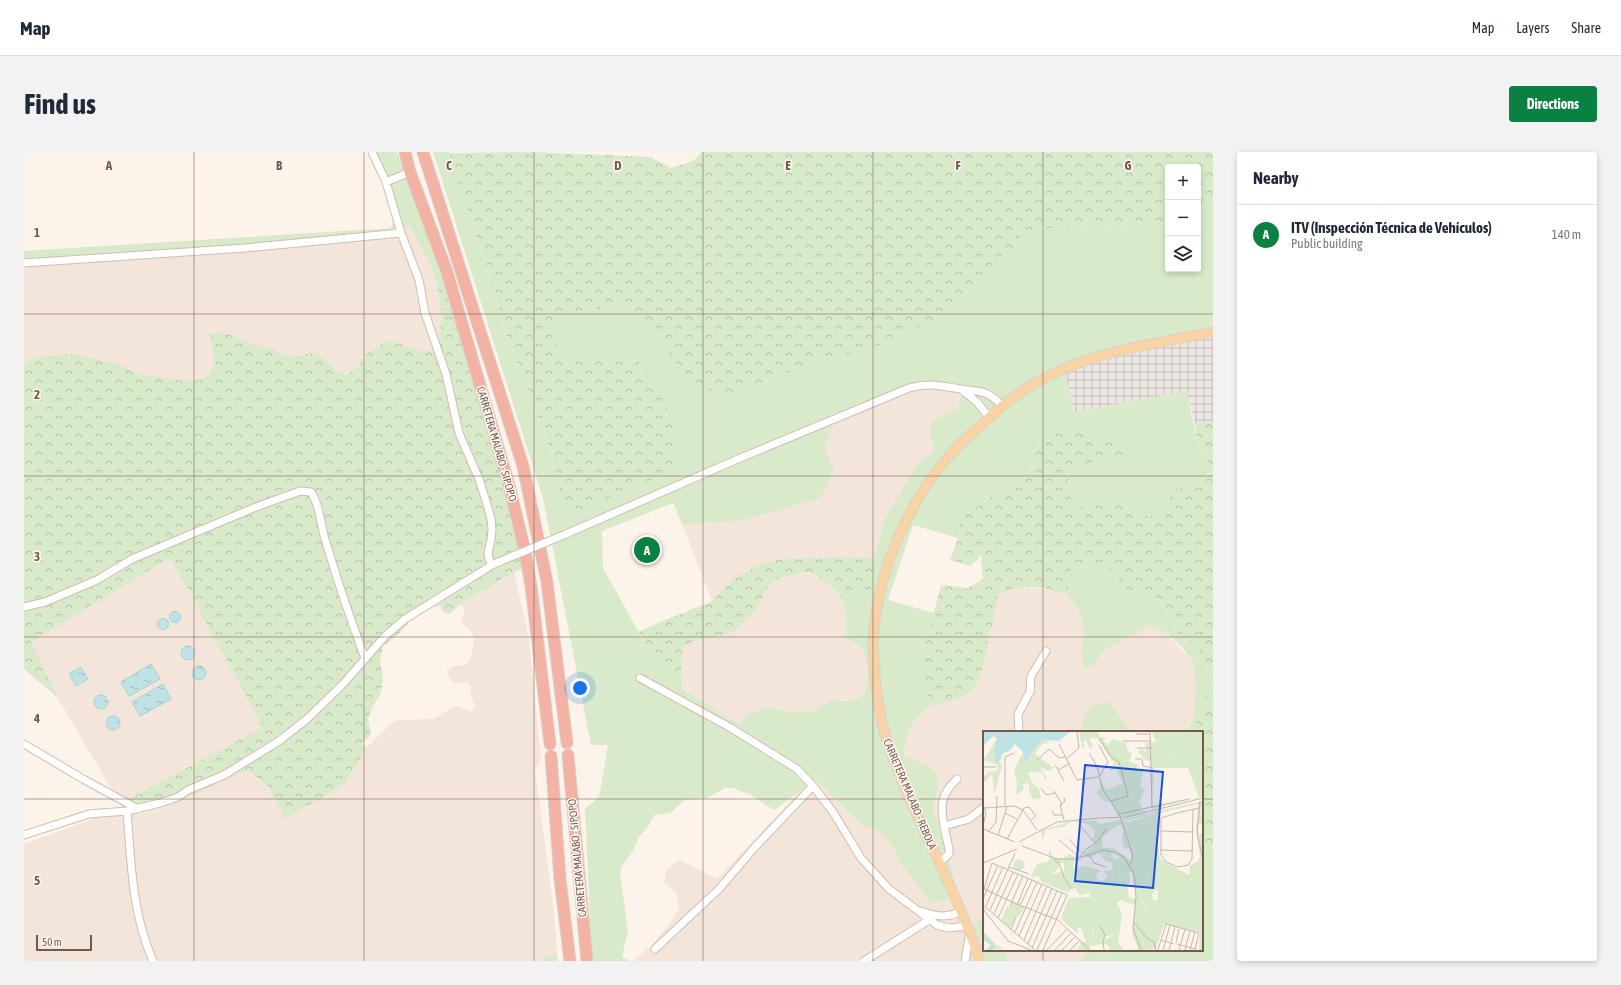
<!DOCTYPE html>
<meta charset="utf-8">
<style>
body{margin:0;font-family:"Asap Condensed",sans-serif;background:#f2f2f3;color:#1f2937}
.controls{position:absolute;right:12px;top:12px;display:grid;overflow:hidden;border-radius:4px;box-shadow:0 2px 6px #0003}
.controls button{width:36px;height:36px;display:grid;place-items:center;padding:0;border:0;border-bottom:1px solid #e0e1e3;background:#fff;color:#1f2937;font:20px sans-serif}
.scale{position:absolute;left:12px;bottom:10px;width:56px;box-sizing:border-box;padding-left:4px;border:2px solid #76594e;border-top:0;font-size:11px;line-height:14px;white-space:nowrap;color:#76594e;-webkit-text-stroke:3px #fef8f1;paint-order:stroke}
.you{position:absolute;left:556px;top:536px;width:14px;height:14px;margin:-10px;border:3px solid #fff;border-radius:50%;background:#1a73e8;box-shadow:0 0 0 6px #1a73e833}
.badge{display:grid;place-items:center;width:26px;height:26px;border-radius:50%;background:#0b8043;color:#fff;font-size:13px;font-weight:700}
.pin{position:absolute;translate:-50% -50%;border:2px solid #fff;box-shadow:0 1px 4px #0006}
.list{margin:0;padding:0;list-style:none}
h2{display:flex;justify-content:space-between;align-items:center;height:52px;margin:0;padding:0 16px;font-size:17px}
h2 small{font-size:13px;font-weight:400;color:#747a83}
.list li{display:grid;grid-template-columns:26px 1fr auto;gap:12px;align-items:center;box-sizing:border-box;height:60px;padding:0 16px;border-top:1px solid #e0e1e3}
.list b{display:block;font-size:15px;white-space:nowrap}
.list p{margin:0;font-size:13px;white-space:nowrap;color:#747a83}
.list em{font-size:13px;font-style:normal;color:#747a83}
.icon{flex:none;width:22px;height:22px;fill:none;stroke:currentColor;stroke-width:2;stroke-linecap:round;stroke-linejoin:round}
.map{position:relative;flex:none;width:1189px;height:809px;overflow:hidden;border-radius:4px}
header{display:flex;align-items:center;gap:24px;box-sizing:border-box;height:56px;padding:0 20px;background:#fff;border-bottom:1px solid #e0e1e3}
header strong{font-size:19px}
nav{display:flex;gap:22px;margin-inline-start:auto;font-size:14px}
.intro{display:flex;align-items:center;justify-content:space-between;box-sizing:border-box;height:96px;padding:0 24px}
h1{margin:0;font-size:28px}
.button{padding:10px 18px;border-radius:4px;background:#0b8043;color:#fff;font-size:14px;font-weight:700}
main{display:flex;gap:24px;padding:0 24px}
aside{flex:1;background:#fff;border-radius:4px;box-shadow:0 2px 6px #0003}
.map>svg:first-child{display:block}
</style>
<header>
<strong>Map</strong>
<nav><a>Map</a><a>Layers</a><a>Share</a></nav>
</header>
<div class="intro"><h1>Find us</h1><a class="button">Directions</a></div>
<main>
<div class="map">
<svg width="1189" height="809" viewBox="0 0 1189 809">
<defs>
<pattern id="industrial-grid" width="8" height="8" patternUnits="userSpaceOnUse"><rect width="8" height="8" fill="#ede7e3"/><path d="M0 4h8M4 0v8" fill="none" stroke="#c5beba"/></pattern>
<pattern id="forest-crowns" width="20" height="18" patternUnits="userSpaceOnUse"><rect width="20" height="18" fill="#d8eac9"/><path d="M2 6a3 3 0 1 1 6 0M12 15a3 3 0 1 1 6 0" fill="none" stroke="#b4c1a5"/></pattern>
<pattern id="water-ripples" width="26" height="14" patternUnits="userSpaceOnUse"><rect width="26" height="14" fill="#bfe3e5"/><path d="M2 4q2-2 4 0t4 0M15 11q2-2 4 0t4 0" fill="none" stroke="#a0bbbc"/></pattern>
</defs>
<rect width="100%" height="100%" fill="#fcf4ea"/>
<path fill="#f3e5d9" d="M385,73l21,38 7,21 4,27 -1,27 -6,12 -13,1 -33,-11 -23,15 -7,11 -11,9 -13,-5 -9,-12 -13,-5 -14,3h-14l-11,-8 -14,-1 -36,-15 -12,16 3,13 -3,13 -13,6 -15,1 -28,-5 -14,-1 -27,-12 -41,-9 -37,3 -12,9v-99l257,-20 95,-9z
M888,235l51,2 -5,19 -29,24 6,18 -19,16 -32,54 -10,38 -33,-1 -60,2 -50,22 -19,20 -30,-77 58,-3 83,-73 12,-28z
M146,406l93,169 -143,77 -62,-106 -28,-56z
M490,420l15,67 12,121 -6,9 19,143 3,42 -12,2v5h-521v-117l74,-27 43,-7 52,-15 54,-25 21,16 17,33 60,-35 22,-37 25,-24 6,-3 36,-1 17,-11 7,-2 12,6 5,-4 -4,-14v-6l-3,-6 -14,1 -5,-5 -2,-7 5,-5 13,-1 5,-5 2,-7 2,-14 -3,-7 -10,-10 4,-13 -5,-5z
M781,420l19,8 16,14 3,6 3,15v21l16,13 5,14 1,14 -3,14 -5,6 -6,3 -21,-1 -18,11 -7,2h-20l-14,-4 -33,17 -60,-37 1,-39 5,-5 13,-3 65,-48 8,-11 13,-6z
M987,436l42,1 13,5 9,10 7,12 2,14 -3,27 15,5 8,-12 47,-25 12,5 30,31 4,30 -1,13 -4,14 -6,14h-54l-5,-5 -17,-25 -25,11 -4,19h-97v182l-22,27 -2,20h-327l21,-18 18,-23 7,-12 -3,-15 -12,-11 3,-14 13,-8 37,19 84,-89 15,-10 46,45 13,5 11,8 8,11 6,13 31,41 27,-6 -25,-90 4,-13 -7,-27 -26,-10 1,-16 5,-14 8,-12 12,-9 26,-7 13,-6 10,-12 7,-28 2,-15 5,-15 5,-29z
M981,798h82l-5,11h-74z"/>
<path fill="url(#industrial-grid)" d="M1189,182v87l-18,3 -8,-33 -113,21 -7,-32 -1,-12z"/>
<path fill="#d8eac9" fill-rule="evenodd" d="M350,0h23l47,128 -7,4 -7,-21 -21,-38 -33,13 -95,9 -257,20v-16l367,-23 3,-10z
M409,0h16l37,113 21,71 44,117 10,47 78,-138 -38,-1 -40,-6 -11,-24 16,-17 53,-8 37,26 35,54 43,9 67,-28 205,-107 17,-30 145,-8v47h30v-59l15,-7v131l-147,34 1,12 7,32 113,-21 10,50 15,30 -14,15 -23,3 -11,19 -15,9 -9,-4 -16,-13 -29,3 -20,7 -7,-21 1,-18 17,-7 41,-9 -5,-13 -20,-1 -22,-10 -39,6 -10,31 -12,17 -28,12 -30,21 -3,20 -45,-13 -25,75 46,13 -12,45 2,25 6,23c-20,15 -25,27 -26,50 8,3 17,6 24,10 15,8 9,29 5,41l26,90 -28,6 -31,-41 -6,-13 -8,-11 -11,-8 -13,-5 -46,-45 -42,30 -23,-15 -19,-7h-7l-18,10 -22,2 -15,13 -16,2 -6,12 -10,11 -5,13 -12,16 -1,7 8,56 -6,27 8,4h-38l-7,-152 14,-12 9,-52h-17l-48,-247zM888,235l51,2 -5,19 -24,12 -5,12 6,18 -19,16 -32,54 -10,38 -3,37 -19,-5 -9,10 3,15v21l16,13 5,14 1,14 -3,14 -5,6 -6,3 -7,1 -14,-2 -18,11 -7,2h-20l-21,-5 -19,8 -7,10 -60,-37 -34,-41 -44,-79 -1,-37 71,-28 9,21 58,-3 80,-23 9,-16 4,-14 -9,-20 11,-28z
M1070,415l18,3 19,25 30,4 17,34 20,14 8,21 7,13v18l-6,-5 -10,25v13h-11c11,-17 11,-37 9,-57 -1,-4 0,-11 -3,-15 -10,-15 -25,-29 -41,-35l-47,25 -8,12 -12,8 -3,-13 3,-27 -2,-14 -7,-12 -9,-10 6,-12 -2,-14z
M1086,550l17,25 5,5h-51l4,-19 11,-8z
M1189,693v116h-132l6,-9 31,1 9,-3h75v-96z
M960,762v36h21l3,11h-48l2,-20z
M533,802l1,7h-13v-5z"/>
<path fill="url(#forest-crowns)" d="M508,0l118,5 22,11 22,-8 8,-8h511v51l-15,7v-43h-30v55l-145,8 -17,30 -56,52 -73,34 -76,21 -67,28 -43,-9 -35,-54 -37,-26 -53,8 -15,18 10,23 40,6 38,1 17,23 17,36v43l-16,15 -78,31 -18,-10 -10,-47 -44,-117 -21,-71 -37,-112z
M424,120l51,164 36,128 -21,8 -54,32 -10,10 -7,-2 -3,-6 -7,1 -7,3 -17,12 -9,11 -17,13 -3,14 3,21 -3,14 -7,11 -5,13 3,16 -10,9 6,3 -22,37 -60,35 -17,-33 -21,-16 -54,25 -66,16 -7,-7 143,-77 -93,-169 -139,84 27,56 -34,-29v-303l12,-9 37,-3 41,9 27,12 14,1 28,5 15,-1 13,-6 3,-13 -4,-27 13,-2 36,15 14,1 11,8h14l14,-3 13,5 9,12 13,5 11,-9 7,-11 23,-15 33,11 13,-1 6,-12 1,-27 -4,-27z
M1189,269v260l-7,-13 -8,-21 -20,-14 -17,-34 -30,-4 -19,-25 -18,-3 -23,1 1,14 -6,12c-22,-8 -47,-10 -68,0l-5,29 -5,15 -2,15 -7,28 -10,12 -13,6 -26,7 -6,-23 -2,-25 19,-73 27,3 15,-9 -2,-24 -10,11 -21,-6 8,-22 3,-20 30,-21 28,-12 12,-17 10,-31 23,-6h16l22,10 20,1 6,13 -42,9 -17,7 -1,18 7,20 20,-6 29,-3 16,13 9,4 15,-9 11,-19 23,-3 14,-15 -15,-30 -2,-17z
M817,405l33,1 -3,37 -19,-5 -9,10c-6,-10 -26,-27 -38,-28 -5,0 -11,3 -15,4 -6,1 -13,2 -17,6 -8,7 -12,19 -18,28 -6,8 -14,16 -22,21 -16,8 -39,6 -51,18l-1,39 -34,-41 -8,-16 73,-30 19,-20 26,-15 24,-7z
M1183,542l6,5v146l-11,9v-122h-5v-13z
M1063,798h40l-9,3 -31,-1z"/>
<path fill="url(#water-ripples)" stroke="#a5d3d7" d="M145.5 465a5.5 5.5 0 1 1 11 0a5.5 5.5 0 1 1-11 0Z
M133.5 472a5.5 5.5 0 1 1 11 0a5.5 5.5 0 1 1-11 0Z
M157 501a7 7 0 1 1 14 0a7 7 0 1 1-14 0Z
M127,512l9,15 -31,17 -8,-14z
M168 521a7 7 0 1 1 14 0a7 7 0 1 1-14 0Z
M57,515l7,12 -12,7 -7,-12z
M139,532l8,15 -31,17 -8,-14z
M70 550a7 7 0 1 1 14 0a7 7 0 1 1-14 0Z
M82 571a7 7 0 1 1 14 0a7 7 0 1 1-14 0Z"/>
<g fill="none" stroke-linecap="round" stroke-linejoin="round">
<g stroke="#d0bdb2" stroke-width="9">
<path id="minor" d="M348,0l14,30 15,51 18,47 6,33 21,61 13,59 20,46 7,22 5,18 1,11 -1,10 -3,13 1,6 3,6 9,-4
M362,30l24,-10
M0,111l221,-15 156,-15
M937,237l16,13 12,15
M542,382l172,-75 171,-71c19,-6 32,-2 51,1 20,3 26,0 41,16
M0,455l21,-5 52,-22 35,-21 124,-52 44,-16 11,1c9,13 9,31 14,47 12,40 25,80 40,119
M616,526l91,50 66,41 16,17 20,26 28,46 28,31 48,36 11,3 20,-2
M995,580l-1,-18 12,-22 1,-16 15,-25
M0,592l59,35 55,30
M103,659c4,51 5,103 26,150
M920,674c-4,-21 -3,-32 13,-47
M0,683l65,-21 38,-3 33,-8 18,-6 10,-7 36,-15 55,-34 28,-22 36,-35 42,-48 20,-17 87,-54
M915,711l10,-9v-5l-5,-23 25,-7 15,-12
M897,759c15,6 26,7 41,0
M631,797l64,-60 36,-42 58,-61
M840,809l65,-41
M941,809l5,-29"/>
</g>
<g stroke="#d9d1cd" stroke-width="11">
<path id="major" d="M956,809c-18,-54 -44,-104 -67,-155 -11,-25 -22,-50 -29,-75 -5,-17 -7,-37 -9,-55 0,-11 -2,-22 -2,-33 3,-70 36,-145 83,-195 7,-7 15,-14 22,-20 25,-24 48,-42 79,-56 49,-23 104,-29 156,-40"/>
</g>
<g stroke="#d9d1cd" stroke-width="13">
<path id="highway" d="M381,0l5,20 37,100 62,213 16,66 6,35 19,158
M399,0l100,314 24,116 20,161
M544,603l19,206
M527,604l9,123 10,82"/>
</g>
<use href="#minor" stroke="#fff" stroke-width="7"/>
<use href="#major" stroke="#f7d3a6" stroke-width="9"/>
<use href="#highway" stroke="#f3b3a4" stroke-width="11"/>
<g stroke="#d0bdb2" stroke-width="9" stroke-linecap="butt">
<path id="minor-bridge" d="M477,409l65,-27"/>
</g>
<use href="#minor-bridge" stroke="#fff" stroke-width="7"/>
</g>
<path fill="none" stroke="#76594e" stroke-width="1" stroke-opacity="0.55" d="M170,0v809M340,0v809M510,0v809M679,0v809M849,0v809M1019,0v580M0,162h1189M0,324h1189M0,485h1189M0,647h960M1178,647h11M1019,798v11"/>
<g text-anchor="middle" stroke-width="3" stroke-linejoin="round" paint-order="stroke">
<g font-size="11" fill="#76594e" stroke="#fef8f1">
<text transform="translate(473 292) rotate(74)" y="4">CARRETERA MALABO - SIPOPO</text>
<text transform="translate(886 642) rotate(67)" y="4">CARRETERA MALABO - REBOLA</text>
<text transform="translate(553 706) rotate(-95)" y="4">CARRETERA MALABO - SIPOPO</text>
</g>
</g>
<g transform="translate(959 579)">
<rect width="220" height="220" fill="#fcf4ea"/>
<path d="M96,1h19l2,5 7,1 -7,4 -3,-4h-6l-1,2 3,6 -3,3 -4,-9 -3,2 2,6 -3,-1zM169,1h17l5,8v14h-4v5l14,-2 4,11h-34l-1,39 50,-11 -50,13 -2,-47 -8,-4 -5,-7 4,-2 4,3 -1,-9 11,-1zM220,70l-3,14 3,-1v10h-4l-1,9 5,1v32l-6,-4 3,-5 -4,-29 2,-24 -73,17 13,9 1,-7 4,1v5l-9,10 13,29 1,19 7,6 -10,2 1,6 -5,-1 6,5 -2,5 7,12 -15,10 3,2 6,16h-7l-7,-16 3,-30h-3l1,-6h3l-4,-26h-3l1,11 -8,2 -4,-7 2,-7h3l2,5 2,-4 -9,-12 2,-4 -7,-4 -2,5 -14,-4 -2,3 -12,1v-3l13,-10 -3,-5 2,-8 -6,-7 -18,-3h24l6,3zM135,94h4l2,7 -2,1 1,14 7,2 2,12 -19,-13h-10l-1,-11zM66,117l4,10h11l5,-4 13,6 -8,2 -1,4 19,21 -3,6 -10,2 -4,-7 -4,2 -7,-4 -3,-14 3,-2v-7h-4l-3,7 -3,-3 -5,-8zM30.5 134a5.5 5.5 0 1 1 11 0a5.5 5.5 0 1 1-11 0ZM103,135l14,4 -4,8 5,3 7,-3 -4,-7 8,-1 2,3 -13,12 -7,-5 -4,-8 -7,-1 -3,-4zM109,199h4l10,9 8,-4 1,4 -6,8 -3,-3 -11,1 2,-8 -3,-1z" fill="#d8eac9" fill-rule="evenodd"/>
<path d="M186,1h34v64l-4,2 -15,-41 -10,2 -6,-2v-3h6v-13zM14,7l-3,14 8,14 -8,29 -1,-18 -3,-2 -5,8 -2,-6 6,-5 8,-1 1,-6 -14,-5zM59,8l11,1 -12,5 -6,9 19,14 -6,3 -8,-4 7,11 -2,1 -4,-7h-13l3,9 8,8 2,9 -7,2 2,6 -7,-15v-8l-6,1 1,5 -8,6 1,-12 -3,-13 9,-18 2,11 2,-1zM130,8l13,4 2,8 4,2 -3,9 10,3 -3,3 7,4 -3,15 4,3 -5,12 3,4 -1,4 6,1 -15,5h-14l-7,-14 -8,-1 -7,-9 5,-3 -2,-13 7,14 17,-7 -7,-14 -6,2 4,-8 -14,-21 4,-1 3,4zM177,82l-4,22 4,24 29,16 1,-10 7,-3 6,4v84h-4l1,-18 -36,-8 -8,24 -10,2 -6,-16 -5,-5 17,-7 -6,-10 1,-7 -8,-3 7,-1 -2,-6 4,-2 4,1 1,6h5v-7l-1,-3 -5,2 -4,-5 -1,-18 -7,-8 -6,-22 9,-10v-6h-4l-1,7 -6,3 -6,-2 -2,-8zM88,90l-7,6 -18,3 -4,11v-8l-4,-1zM119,124l12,3v4l2,-3 4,1 7,9 -1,7 -3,-5h-3l-2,7 4,7 5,-1 2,14h4l-1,6 -11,-4 -4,3 5,11 -4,28 6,8h-15l1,-6 5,-5 -1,-4 -12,2 -8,-8 -2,1 1,6 5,3 -4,7 -3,-1 -2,5h-11l3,-8h5l-5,-14h-3l-1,5 -15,-13v-5l7,-17 22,-1 -2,-4 3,-6 -9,-9h-5l-1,-9 3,-2 3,4 8,1 2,7 8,6 12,-11 -1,-11 -8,-3zM66,128l8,11 -7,4 11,-2 3,14 7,4 -3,3 -26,-11 -3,-5 -5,-1 -1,3 -2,-3 6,-12 11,-2zM0,200l14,15 5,1 -2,3 -4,-2 -1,2h-9l4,-5 -7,-5z" fill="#d8eac9"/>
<path d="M29,171l13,5 -7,10 -2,-1 -6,12 -9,-8 6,-14 3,1z" fill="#d8eac9"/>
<path d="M0,1h87l-11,9 -17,-2 -17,25 -2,-12 -8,-8 -7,8 -5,1 -3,8h-5l-1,-11 3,-12 -4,-2 -10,10z" fill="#bfe3e5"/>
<path fill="none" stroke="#bfe3e5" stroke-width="2" d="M0,206l10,7 -1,4 -5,2"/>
<path fill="none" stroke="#c6b6ac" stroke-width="1" d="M167,1l2,76M153,3h14M117,8l11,18 8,5 9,34 -17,5M140,10h28M76,13l18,36 21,-3M116,14l9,17 -9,15M154,17h15M106,22l8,13 5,22 17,26M83,28l13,-11 -2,-16M152,28h7l1,7 10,2M54,29l12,-11 10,9 6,-1M72,34l3,5 11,-6M0,36h13M75,39l6,11M58,57l5,7 9,-2M71,60l8,13 -1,2M217,70l-3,33 6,25M0,73l3,9 -3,13M22,75v-49l9,-4M24,75l-2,7 12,6M2,77l29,-2 9,4 14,20M210,79l-1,49 -4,6 -10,2 -12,-5 -5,-7v-37l16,-5 22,-5M69,80l2,4h8M118,87l26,-1 76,-19M81,89l-4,-15 5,-4 -1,-3M98,96l14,16M0,98l32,13M6,100l7,-9 1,-26M178,100l31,1M15,104l7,-22M24,108l17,-31 5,-1 7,9 -5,4M86,108l12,14M76,109l20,17M36,111l38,-20 43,-4M39,115l35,13h18l29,-9 9,2 11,5 10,17 2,23 -3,31 8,22M177,119l32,1M104,125h3l4,7 12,4M97,126l5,-7 12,-8 10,-14M70,128l6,4 5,15 7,9M0,132l34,-14M147,134l3,-9 -14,-42 70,-15M26,136l20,7M0,168l15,-34M35,172l10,-25M34,173l-33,-15 8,-26 75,32 -24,55M37,173h-3l41,16 32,30M38,173l11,-24M0,174l52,45M3,175l17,-39M27,175l13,-30M0,178l25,32 23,9M7,179l25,-57M11,183l19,-42M15,187l20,-44M151,192l13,15 7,4 2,8M117,195l5,9 -2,6 1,9M28,198l5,-12M32,201l22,-50M36,205l23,-52M41,209l23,-54M178,209l13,4M193,212l3,-14M45,213l24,-56M194,213l18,5M49,217l25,-57M54,219l25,-57M64,219l20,-21M72,219l16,-17M79,219l13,-13M87,219l10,-10M175,219l8,-26 33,9 -4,17M180,219l7,-25M186,219l6,-23M196,219l6,-21M202,219l5,-20M207,219l5,-18"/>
<path fill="#1d4ed8" fill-opacity="0.15" stroke="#1d4ed8" stroke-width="2" d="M102,34l78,7 -10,116 -78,-7z"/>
<rect width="220" height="220" fill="none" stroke="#76594e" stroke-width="2"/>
</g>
<g font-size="13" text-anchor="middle" font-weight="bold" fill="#76594e" stroke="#fef8f1" stroke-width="3" stroke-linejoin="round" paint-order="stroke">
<text x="85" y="18">A</text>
<text x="255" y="18">B</text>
<text x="425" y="18">C</text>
<text x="594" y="18">D</text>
<text x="764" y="18">E</text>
<text x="934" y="18">F</text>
<text x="1104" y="18">G</text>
<text x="13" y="85">1</text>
<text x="13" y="247">2</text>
<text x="13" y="409">3</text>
<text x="13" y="571">4</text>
<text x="13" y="733">5</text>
</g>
</svg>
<div class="controls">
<button>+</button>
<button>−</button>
<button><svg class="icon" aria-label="layers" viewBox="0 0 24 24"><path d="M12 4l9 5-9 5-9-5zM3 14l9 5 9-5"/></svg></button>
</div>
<div class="scale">50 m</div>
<div class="you"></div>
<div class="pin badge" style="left:623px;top:398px">A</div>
</div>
<aside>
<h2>Nearby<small></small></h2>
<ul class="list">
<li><span class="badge">A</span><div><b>ITV (Inspección Técnica de Vehículos)</b><p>Public building</p></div><em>140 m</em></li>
</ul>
</aside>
</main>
